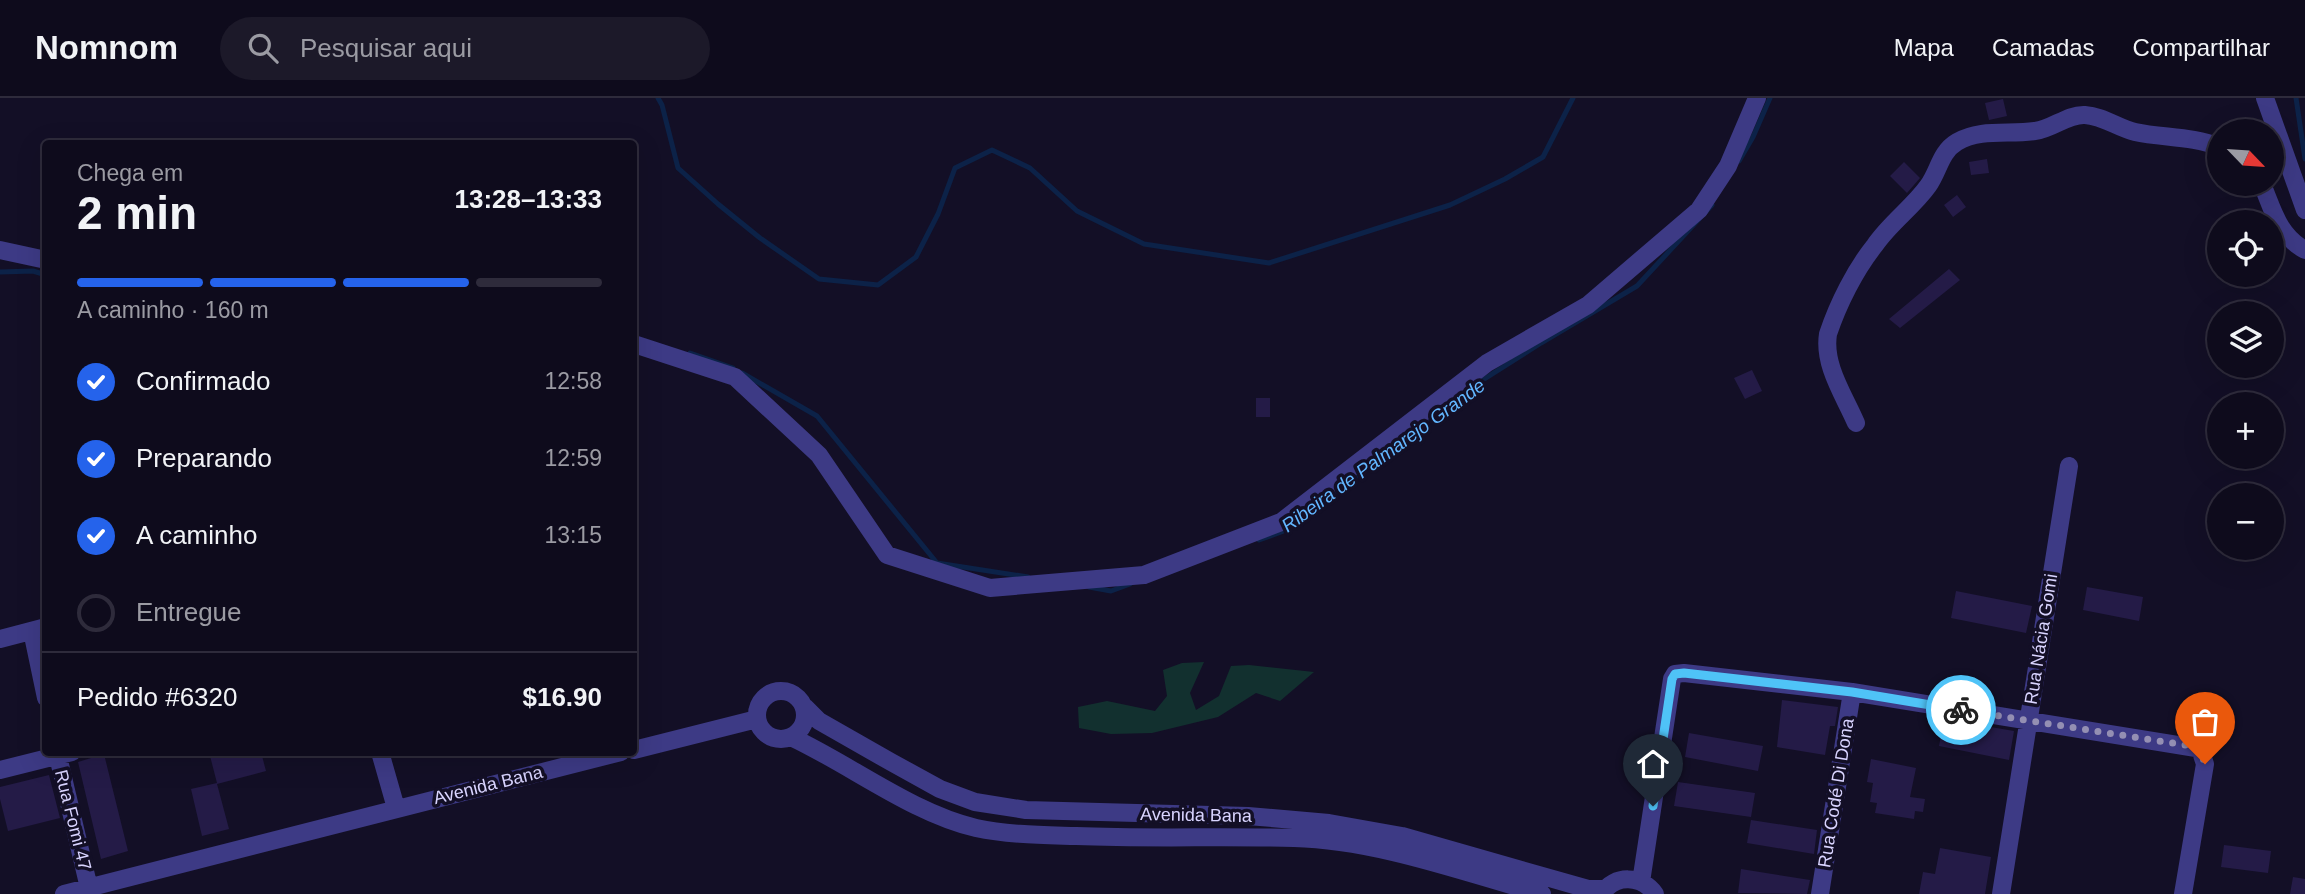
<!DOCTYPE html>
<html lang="pt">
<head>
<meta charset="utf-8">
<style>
	:root { --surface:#0e0b1c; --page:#1c1929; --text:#f1f3f6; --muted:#9b9ba3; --line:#2e2b3b; --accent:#2563eb }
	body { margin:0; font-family:Helvetica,sans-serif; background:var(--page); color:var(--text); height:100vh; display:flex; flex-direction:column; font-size:26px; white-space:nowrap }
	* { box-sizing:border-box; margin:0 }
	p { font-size:23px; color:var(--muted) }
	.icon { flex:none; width:38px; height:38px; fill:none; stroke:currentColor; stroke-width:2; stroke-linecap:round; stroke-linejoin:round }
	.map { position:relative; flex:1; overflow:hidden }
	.details { position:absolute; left:42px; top:42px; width:595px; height:616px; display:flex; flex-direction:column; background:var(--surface); border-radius:7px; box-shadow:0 7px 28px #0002,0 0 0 2px var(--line) }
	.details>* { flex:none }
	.needle { width:46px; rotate:115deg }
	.fabs { position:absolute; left:2207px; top:21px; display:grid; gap:14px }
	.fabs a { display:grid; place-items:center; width:77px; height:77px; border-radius:50%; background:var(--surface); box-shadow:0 7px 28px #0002,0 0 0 2px var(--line); font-size:35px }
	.pin { position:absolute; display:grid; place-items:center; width:60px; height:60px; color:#fff; margin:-72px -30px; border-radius:50% 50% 50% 0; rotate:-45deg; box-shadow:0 0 7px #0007 }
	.pin .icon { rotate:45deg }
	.courier { position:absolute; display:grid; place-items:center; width:70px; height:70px; margin:-35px; border:5px solid #4fc3f7; border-radius:50%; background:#fff; color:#222; box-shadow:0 2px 9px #0007 }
	.headline em { font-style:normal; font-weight:800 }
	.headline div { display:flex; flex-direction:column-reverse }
	.headline { display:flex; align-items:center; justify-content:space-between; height:119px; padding:0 35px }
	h1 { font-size:46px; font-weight:800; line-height:52px }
	.bar { display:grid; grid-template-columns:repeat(4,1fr); gap:10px 7px; align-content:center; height:84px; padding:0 35px }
	.bar i { height:9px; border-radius:5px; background:var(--line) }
	.bar .current { background:var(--accent) }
	.bar p { grid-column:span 4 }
	.line { display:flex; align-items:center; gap:18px; padding:0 35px; border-top:2px solid var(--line) }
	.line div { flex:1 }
	ol { padding:0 35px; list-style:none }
	li { display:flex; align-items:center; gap:21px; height:77px }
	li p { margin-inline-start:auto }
	li .icon { padding:7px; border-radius:50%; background:var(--accent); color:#fff; stroke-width:4 }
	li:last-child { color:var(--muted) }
	li i { width:38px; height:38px; border:4px solid var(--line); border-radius:50% }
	header { display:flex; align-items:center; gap:42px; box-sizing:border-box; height:98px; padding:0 35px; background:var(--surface); border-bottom:2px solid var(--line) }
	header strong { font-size:33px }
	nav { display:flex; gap:38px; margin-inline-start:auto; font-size:24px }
	.search { width:490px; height:63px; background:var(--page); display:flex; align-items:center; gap:18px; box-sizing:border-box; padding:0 24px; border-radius:38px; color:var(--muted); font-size:26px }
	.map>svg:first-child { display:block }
	.green { fill:#12302f }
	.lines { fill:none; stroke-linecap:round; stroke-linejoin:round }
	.stream { stroke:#0c2248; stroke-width:5 }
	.building { fill:#241b47 }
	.minor { stroke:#3d3a85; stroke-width:18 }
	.done { stroke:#948fb3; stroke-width:7; stroke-dasharray:0 12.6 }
	.route { stroke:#4fc3f7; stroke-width:9 }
	.labels { text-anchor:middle; stroke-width:7; stroke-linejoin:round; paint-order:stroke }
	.street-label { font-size:18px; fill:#d9d4ff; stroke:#130f26 }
	.water-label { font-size:19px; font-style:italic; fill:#62b6ff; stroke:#130f26 }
</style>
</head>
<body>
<header>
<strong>Nomnom</strong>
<div class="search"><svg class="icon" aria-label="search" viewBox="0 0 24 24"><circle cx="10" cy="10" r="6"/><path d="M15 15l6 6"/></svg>Pesquisar aqui</div>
<nav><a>Mapa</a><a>Camadas</a><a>Compartilhar</a></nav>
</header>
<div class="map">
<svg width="2305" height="796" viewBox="0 0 2305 796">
	<rect width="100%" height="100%" fill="#130f26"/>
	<!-- green -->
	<path class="green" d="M 1204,564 L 1190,595 L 1196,612 L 1219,598 L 1231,568 L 1249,567 L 1314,574 L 1280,603 L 1256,595 L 1218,619 L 1152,635 L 1111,636 L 1079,630 L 1078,609 L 1107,603 L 1155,613 L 1167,598 L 1163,572 L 1182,565 Z"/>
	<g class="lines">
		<!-- stream -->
		<path class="stream" d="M 658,0 L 662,7 L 678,70 L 718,106 L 760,140 L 819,181 L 878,187 L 916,159 L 938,116 L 955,70 L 992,52 L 1030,70 L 1077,113 L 1144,146 L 1269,165 L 1450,107 L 1505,81 L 1543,59 L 1573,0
			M 2296,0 L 2305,61
			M 1739,63 L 1753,39 L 1770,0
			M 0,174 L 33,173 L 46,177
			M 690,255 L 733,270
			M 742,275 L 817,318 L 937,465 L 1028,479
			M 1456,299 L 1541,245 L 1637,188 L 1712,107
			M 1259,442 L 1289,431 L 1432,318
			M 1089,489 L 1111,493 L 1130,486"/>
	</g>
	<!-- building -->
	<path class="building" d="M 2003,1 L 2007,18 L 1989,22 L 1985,5 Z
		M 1987,61 L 1989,75 L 1971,77 L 1969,64 Z
		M 1904,64 L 1920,80 L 1907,95 L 1890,78 Z
		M 1957,97 L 1966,109 L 1953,119 L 1944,107 Z
		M 1949,171 L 1960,182 L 1900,230 L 1889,221 Z
		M 1752,272 L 1762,293 L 1745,301 L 1734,280 Z
		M 1256,300 L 1270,300 L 1270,319 L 1256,319 Z
		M 2087,489 L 2143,499 L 2139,523 L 2083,512 Z
		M 1956,493 L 2032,508 L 2026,535 L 1951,520 Z
		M 1782,602 L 1838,609 L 1835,628 L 1830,628 L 1825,657 L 1777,649 Z
		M 1944,621 L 2014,633 L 2009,662 L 1939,648 Z
		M 1689,635 L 1763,648 L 1758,673 L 1685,659 Z
		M 209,654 L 261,654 L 266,673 L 217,686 L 229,731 L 202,738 L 191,691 L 217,685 Z
		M 104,656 L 128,753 L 101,761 L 78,664 Z
		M 1871,661 L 1916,670 L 1910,699 L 1925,701 L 1923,714 L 1915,713 L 1914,721 L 1875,715 L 1877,705 L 1870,704 L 1873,685 L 1867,684 Z
		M 49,677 L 60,720 L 8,733 L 0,701 L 0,689 Z
		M 1678,684 L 1755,695 L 1751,719 L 1674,708 Z
		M 1751,722 L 1817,732 L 1814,756 L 1747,745 Z
		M 2224,747 L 2271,753 L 2268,775 L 2221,769 Z
		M 1940,750 L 1991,759 L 1985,796 L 1919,796 L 1923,774 L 1935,776 Z
		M 1741,771 L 1810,782 L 1807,796 L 1738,795 Z
		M 2293,779 L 2305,781 L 2305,796 L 2290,796 Z"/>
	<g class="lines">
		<!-- minor -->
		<path class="minor" d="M 2265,0 L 2305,112
			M 2262,86 C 2273,112 2278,137 2305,152
			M 0,152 L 46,162
			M 634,246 L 735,279 L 819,357 L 887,457 L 990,490 L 1144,477 L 1281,424 L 1487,265 L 1588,207 L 1699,112 L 1728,68 L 1757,0
			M 1856,325 C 1844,297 1823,267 1828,236 C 1838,206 1855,172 1875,147 C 1890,125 1913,109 1928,88 C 1939,73 1940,54 1957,44 C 1981,30 2009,37 2035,33 C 2053,31 2067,16 2085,17 C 2103,18 2118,30 2135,34 C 2163,40 2193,38 2219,49
			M 32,533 L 46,600
			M 0,541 L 46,529
			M757 617a24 24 0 1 1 48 0a24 24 0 1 1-48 0Z
			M 805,609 L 819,623 L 891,664 L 940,691 L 975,704 L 1026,712 L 1248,718 L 1329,725 L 1402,738 L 1588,791 L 1605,791
			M 791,639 C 851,667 912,715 976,730 C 1009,737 1043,737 1076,738 C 1149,741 1221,738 1294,740 C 1376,742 1463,774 1542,796
			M 634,652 L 757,621
			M 57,654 L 89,790
			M 380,654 L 396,710
			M 0,672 L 72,654
			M 1641,784 L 1672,581 L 1675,576 L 1684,575 L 1852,594 L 2196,650 L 2201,654 L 2205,666 L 2183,796
			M 64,796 L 621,654
			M 1602,796 C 1614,776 1642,777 1655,796
			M 1820,796 L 1852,594
			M 2001,796 L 2069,368"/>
	</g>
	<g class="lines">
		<!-- done -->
		<path class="done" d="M 1961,612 L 2191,648 L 2201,654 L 2205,666"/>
		<!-- route -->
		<path class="route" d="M 1653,708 L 1672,581 L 1675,576 L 1684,575 L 1852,594 L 1961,612"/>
	</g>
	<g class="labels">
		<!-- street labels -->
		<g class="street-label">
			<text transform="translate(2041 541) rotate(-81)" y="6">Rua Nácia Gomi</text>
			<text transform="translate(488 687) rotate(-14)" y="6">Avenida Bana</text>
			<text transform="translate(1836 695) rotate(-81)" y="6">Rua Codé Di Dona</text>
			<text transform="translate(1196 717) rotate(1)" y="6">Avenida Bana</text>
			<text transform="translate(73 722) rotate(76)" y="6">Rua Fomi 47</text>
		</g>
		<!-- water labels -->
		<g class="water-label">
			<text transform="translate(1383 357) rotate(-36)" y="7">Ribeira de Palmarejo Grande</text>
		</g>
	</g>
</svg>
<div class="fabs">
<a><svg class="needle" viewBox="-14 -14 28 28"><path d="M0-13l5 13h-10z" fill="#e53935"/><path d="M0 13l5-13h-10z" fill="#9b9ba3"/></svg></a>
<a><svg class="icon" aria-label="locate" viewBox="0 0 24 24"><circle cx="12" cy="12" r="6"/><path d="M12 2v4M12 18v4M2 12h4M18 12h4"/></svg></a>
<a><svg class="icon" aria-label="layers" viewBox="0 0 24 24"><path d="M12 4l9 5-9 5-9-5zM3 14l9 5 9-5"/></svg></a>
<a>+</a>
<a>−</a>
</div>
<div class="pin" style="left:2205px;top:666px;background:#ea580c"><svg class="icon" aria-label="bag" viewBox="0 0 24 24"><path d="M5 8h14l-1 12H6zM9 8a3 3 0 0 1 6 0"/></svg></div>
<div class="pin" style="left:1653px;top:708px;background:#1f2937"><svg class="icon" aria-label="home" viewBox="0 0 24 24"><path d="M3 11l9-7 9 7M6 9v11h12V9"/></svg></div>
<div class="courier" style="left:1961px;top:612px"><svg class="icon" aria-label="bike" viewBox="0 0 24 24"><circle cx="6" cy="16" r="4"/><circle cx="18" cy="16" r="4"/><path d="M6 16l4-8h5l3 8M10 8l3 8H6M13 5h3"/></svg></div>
<section class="details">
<div class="headline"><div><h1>2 min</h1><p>Chega em</p></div><em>13:28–13:33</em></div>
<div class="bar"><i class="current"></i><i class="current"></i><i class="current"></i><i></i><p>A caminho · 160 m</p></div>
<ol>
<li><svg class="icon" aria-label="check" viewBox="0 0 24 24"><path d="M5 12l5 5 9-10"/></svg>Confirmado<p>12:58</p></li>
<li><svg class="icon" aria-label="check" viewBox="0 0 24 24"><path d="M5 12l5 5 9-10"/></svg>Preparando<p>12:59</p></li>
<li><svg class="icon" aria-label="check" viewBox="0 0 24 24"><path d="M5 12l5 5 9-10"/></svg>A caminho<p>13:15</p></li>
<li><i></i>Entregue</li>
</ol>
<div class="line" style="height:91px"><div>Pedido #6320</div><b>$16.90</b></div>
</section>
</div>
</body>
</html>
